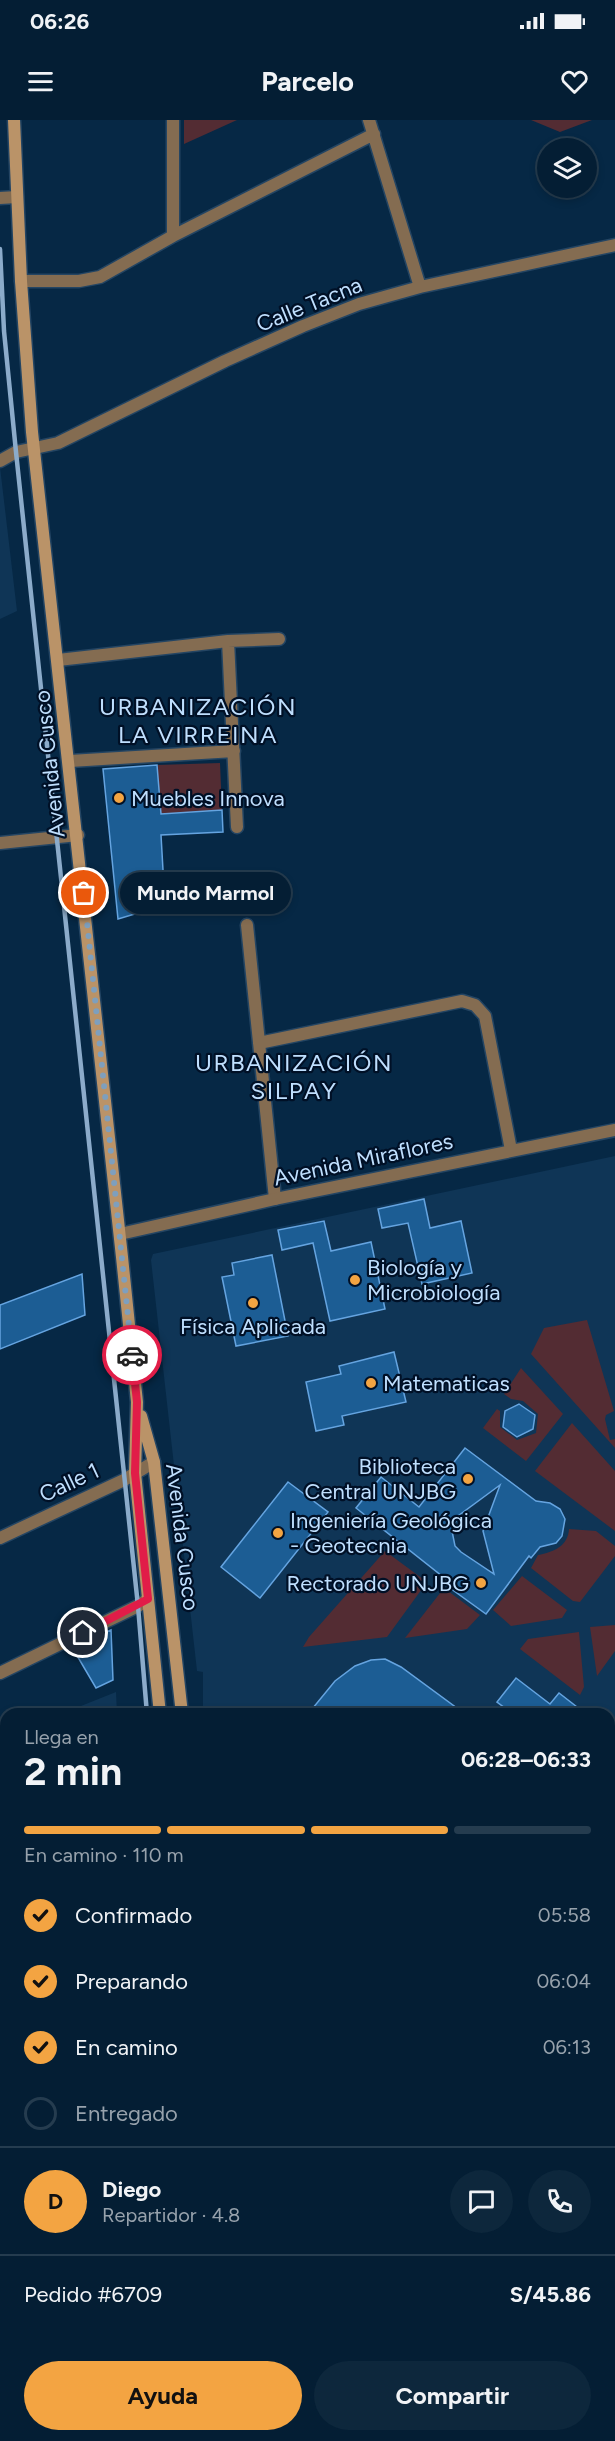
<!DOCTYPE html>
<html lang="es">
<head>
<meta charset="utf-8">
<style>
	:root { --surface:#041e34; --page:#0d273c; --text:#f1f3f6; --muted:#97a2ac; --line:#253c4f; --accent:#f3a442 }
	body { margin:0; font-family:Figtree,sans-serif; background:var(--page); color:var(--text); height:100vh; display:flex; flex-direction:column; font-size:22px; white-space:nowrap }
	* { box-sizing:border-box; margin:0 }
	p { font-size:20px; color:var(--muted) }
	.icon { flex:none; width:33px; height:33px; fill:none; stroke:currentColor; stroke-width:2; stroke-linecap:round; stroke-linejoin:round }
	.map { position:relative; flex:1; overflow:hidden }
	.drawer { position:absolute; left:0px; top:1588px; width:615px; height:734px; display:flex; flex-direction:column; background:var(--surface); border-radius:18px 18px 0 0; box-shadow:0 3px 9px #0003,0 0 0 2px var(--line) }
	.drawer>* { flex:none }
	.buttons { position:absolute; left:537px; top:18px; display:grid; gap:12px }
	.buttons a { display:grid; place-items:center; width:60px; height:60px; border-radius:50%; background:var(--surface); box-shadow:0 3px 9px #0003,0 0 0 2px var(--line); font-size:30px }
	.pin { position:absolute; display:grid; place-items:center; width:51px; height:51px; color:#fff; margin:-26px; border:3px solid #fff; border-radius:50%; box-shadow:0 2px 6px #0007 }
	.courier { position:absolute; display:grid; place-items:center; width:60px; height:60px; margin:-30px; border:4px solid #e11d48; border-radius:50%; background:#fff; color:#222; box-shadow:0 2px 8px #0007 }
	.bubble { position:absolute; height:42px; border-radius:21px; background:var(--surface); box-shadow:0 3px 9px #0003,0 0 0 2px var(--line); font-size:20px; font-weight:700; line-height:42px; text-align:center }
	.head em { font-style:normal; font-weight:700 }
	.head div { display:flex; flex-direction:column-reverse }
	.head { display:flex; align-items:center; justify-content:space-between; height:102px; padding:0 24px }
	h1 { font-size:39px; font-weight:700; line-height:45px }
	.bar { display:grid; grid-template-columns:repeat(4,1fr); gap:9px 6px; align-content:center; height:72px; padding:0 24px }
	.bar i { height:8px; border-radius:4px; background:var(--line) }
	.bar .current { background:var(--accent) }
	.bar p { grid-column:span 4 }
	.line { display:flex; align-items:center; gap:15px; padding:0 24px; border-top:2px solid var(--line) }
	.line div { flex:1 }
	.round { display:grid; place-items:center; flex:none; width:63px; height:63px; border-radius:32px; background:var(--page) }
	ol { padding:0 24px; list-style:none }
	li { display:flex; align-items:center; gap:18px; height:66px }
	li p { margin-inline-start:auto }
	li .icon { padding:6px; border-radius:50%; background:var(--accent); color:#111; stroke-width:4 }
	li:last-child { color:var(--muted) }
	li i { width:33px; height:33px; border:3px solid var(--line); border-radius:50% }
	.primary-button { display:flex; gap:12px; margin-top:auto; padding:12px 24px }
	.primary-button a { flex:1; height:69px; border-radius:36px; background:var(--accent); color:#111; font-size:24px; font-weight:700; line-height:69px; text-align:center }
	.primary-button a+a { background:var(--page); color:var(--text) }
	.status { display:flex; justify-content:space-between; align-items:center; height:42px; padding:0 30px; background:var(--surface); direction:ltr }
	.status svg { height:16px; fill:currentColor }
	header { display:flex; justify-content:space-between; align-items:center; height:78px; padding:0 24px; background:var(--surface); font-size:27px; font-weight:700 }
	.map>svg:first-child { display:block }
	.built { fill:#0f3556 }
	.green { fill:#532c33 }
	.building { fill:#1c5d94; stroke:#65a4e0; stroke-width:1.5; fill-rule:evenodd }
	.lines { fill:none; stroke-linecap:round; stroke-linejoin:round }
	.minor-casing { stroke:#244563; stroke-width:15 }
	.tertiary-casing { stroke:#244563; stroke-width:15 }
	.secondary-casing { stroke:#244563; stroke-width:15 }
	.primary-casing { stroke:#244563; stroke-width:18 }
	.trunk-casing { stroke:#244563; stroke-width:20 }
	.minor { stroke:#846c51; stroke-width:12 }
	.tertiary { stroke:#846c51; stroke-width:12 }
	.secondary { stroke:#ba9368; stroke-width:12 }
	.primary { stroke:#e3b078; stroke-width:15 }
	.trunk { stroke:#ecc191; stroke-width:16 }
	.rail { stroke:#8babca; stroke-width:4.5 }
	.done { stroke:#7e9fbd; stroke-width:6; stroke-dasharray:0 10.8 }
	.route { stroke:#e11d48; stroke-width:8 }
	.poi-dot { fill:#f3a442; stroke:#001026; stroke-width:2 }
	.labels { text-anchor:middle; stroke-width:4.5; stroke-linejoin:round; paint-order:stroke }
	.street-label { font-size:22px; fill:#bfdffe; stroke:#001026 }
	.poi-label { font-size:22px; fill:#bfdffe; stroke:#001026; text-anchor:start }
	.neighbourhood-label { font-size:24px; letter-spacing:1.5px; fill:#bfdffe; stroke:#001026 }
</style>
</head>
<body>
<div class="status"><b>06:26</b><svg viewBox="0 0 49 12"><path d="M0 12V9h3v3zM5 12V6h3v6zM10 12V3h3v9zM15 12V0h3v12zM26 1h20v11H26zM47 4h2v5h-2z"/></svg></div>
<header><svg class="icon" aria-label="menu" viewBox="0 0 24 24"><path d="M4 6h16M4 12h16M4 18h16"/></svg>Parcelo<svg class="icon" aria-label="heart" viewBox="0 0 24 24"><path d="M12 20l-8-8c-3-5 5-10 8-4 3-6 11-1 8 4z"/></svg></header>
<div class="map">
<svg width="615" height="2321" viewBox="0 0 615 2321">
	<rect width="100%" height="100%" fill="#062845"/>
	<!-- built -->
	<path class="built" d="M 0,347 L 17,491 L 0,499 Z
		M 615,1036 L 615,2011 L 609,2014 L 609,1594 L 210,1594 L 203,1591 L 203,1552 L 197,1551 L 151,1140 L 153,1134 Z
		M 116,1572 L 117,1594 L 61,1594 Z
		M 6,1618 L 6,2095 L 0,2098 L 0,1620 Z"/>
	<!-- green -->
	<path class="green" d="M 184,0 L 237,0 L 184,24 Z
		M 531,0 L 592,0 L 560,12 Z
		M 220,643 L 222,690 L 161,694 L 157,645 Z
		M 587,1200 L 614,1291 L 606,1295 L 605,1299 L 610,1320 L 615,1319 L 615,1328 L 531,1234 L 544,1208 Z
		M 521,1248 L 563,1294 L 526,1341 L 483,1308 L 497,1289 L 500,1291 L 500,1307 L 517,1320 L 536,1313 L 538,1294 L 523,1281 L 511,1279 L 504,1274 Z
		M 572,1303 L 615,1351 L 615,1411 L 535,1351 Z
		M 569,1409 L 596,1411 L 615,1426 L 615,1436 L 580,1482 L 573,1481 L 531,1448 L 538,1435 C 554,1432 568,1426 569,1409 Z
		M 385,1431 L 427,1462 L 387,1517 L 303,1527 L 309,1517 Z
		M 522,1456 L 567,1490 L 562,1498 L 511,1506 L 493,1490 Z
		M 444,1468 L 480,1495 L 467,1509 L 405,1518 Z
		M 615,1505 L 615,1531 L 597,1556 L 590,1507 Z
		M 579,1512 L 584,1567 L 580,1575 L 520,1529 L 528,1519 Z
		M 6,1648 L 6,1719 L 0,1712 L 0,1651 Z
		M 33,2316 L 224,2316 L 219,2321 L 38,2321 Z"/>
	<!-- building -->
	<path class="building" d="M 157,645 L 161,694 L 222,690 L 223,712 L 161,715 L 165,785 L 118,799 L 103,649 Z
		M 424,1079 L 430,1108 L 461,1101 L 472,1153 L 422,1164 L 408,1103 L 382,1108 L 378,1089 Z
		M 324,1101 L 331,1131 L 371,1122 L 385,1189 L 330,1201 L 313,1123 L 282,1130 L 278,1110 Z
		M 272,1135 L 288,1216 L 236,1226 L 222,1157 L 234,1155 L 232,1143 Z
		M 82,1154 L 85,1195 L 0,1229 L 0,1185 Z
		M 394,1232 L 406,1282 L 342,1296 L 344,1305 L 316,1311 L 306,1262 L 341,1254 L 339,1246 Z
		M 519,1284 L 535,1295 L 533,1309 L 517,1317 L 503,1307 L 505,1291 Z
		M 465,1328 L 536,1381 L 550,1383 L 560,1389 L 565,1399 L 562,1416 L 556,1423 L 540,1427 L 531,1438 L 529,1436 L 486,1494 L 450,1468 L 452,1464 L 356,1388 L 381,1357 L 419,1387 ZM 500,1365 L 483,1411 L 494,1454 L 461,1432 L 455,1426 L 452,1411 L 458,1396 Z
		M 288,1362 L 328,1392 L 260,1478 L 221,1447 Z
		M 111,1510 L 113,1560 L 96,1568 L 72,1527 Z
		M 385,1539 L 401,1547 L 465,1594 L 308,1594 L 335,1561 L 355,1546 L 371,1540 Z
		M 516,1558 L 550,1584 L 559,1573 L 586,1594 L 513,1594 L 497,1582 Z"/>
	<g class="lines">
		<defs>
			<path id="minor" d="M 369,0 L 420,167
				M 0,78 L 17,77
				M 173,116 L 173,0
				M 21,161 L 79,161 L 100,157 L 173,116 L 374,14
				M 0,341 L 16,332 L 58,323 L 225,241 L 303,206 L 359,184 L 420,167 L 615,125
				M 228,521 L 237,707
				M 58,540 L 228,521 L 279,519
				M 70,641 L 234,631
				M 0,723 L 78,715
				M 247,805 L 275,1079
				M 259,923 L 462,881 L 475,885 L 485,896 L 511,1030
				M 0,1418 L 124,1360 L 154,1342
				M 0,1553 L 138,1486 L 148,1479
				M 609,2243 L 615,2241
				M 609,2261 L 615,2261
				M 472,2316 L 472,2321"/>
			<path id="tertiary" d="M 120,1114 L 275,1079 L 615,1010"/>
			<path id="secondary" d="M 14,0 L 21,161 L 32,312 L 122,1137 L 137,1282 L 135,1353 L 160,1594
				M 141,1296 L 154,1342 L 182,1594
				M 254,2316 L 254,2321"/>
			<path id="primary" d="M 0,2317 L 9,2321"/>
			<path id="trunk" d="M 609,2040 L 615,2037
				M 609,2078 L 615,2075
				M 0,2129 L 6,2128
				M 0,2173 L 6,2161
				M 0,2187 L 6,2189
				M 0,2294 L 6,2305
				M 14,2316 L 17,2321
				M 241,2321 L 244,2316"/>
		</defs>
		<!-- minor casing -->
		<use href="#minor" class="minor-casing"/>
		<!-- tertiary casing -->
		<use href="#tertiary" class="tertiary-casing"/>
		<!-- secondary casing -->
		<use href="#secondary" class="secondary-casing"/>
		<!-- primary casing -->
		<use href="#primary" class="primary-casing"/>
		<!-- trunk casing -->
		<use href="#trunk" class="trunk-casing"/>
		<!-- minor -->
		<use href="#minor" class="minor"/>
		<!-- tertiary -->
		<use href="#tertiary" class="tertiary"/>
		<!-- secondary -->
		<use href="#secondary" class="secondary"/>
		<!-- primary -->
		<use href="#primary" class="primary"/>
		<!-- trunk -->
		<use href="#trunk" class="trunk"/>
		<!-- rail -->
		<path class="rail" d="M 0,129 L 4,211 L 16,332 L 138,1486 L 147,1594
			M 108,2321 L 109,2316"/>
	</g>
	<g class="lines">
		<!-- done -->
		<path class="done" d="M 84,773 L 132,1235"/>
		<!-- route -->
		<path class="route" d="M 83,1513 L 148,1479 L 135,1353 L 137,1282 L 132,1235"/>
	</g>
	<!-- markers -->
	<g class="poi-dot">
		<circle cx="119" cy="678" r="6"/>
		<circle cx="355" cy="1160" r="6"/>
		<circle cx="253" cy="1183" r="6"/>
		<circle cx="371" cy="1263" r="6"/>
		<circle cx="468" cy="1359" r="6"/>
		<circle cx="278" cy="1413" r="6"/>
		<circle cx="481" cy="1463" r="6"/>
	</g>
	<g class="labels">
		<!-- street labels -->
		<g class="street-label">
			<text transform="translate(309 184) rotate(-22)" y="8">Calle Tacna</text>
			<text transform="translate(49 644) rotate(-96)" y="8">Avenida Cusco</text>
			<text transform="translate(363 1039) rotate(-12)" y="8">Avenida Miraflores</text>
			<text transform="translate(69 1362) rotate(-25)" y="8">Calle 1</text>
			<text transform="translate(183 1417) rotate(83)" y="8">Avenida Cusco</text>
		</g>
		<!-- poi labels -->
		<g class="poi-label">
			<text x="131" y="686">Muebles Innova</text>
			<text x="367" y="1155">Biología y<tspan x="367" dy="25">Microbiología</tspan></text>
			<text x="253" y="1214" text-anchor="middle">Física Aplicada</text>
			<text x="383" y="1271">Matematicas</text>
			<text x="456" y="1354" text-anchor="end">Biblioteca<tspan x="456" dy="25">Central UNJBG</tspan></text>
			<text x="290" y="1408">Ingeniería Geológica<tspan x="290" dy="25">- Geotecnia</tspan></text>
			<text x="469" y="1471" text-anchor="end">Rectorado UNJBG</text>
		</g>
		<!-- neighbourhood labels -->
		<g class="neighbourhood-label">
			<text x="198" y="595">URBANIZACIÓN<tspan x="198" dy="28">LA VIRREINA</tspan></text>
			<text x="294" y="951">URBANIZACIÓN<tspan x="294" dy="28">SILPAY</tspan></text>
		</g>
	</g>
</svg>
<div class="buttons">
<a><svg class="icon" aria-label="layers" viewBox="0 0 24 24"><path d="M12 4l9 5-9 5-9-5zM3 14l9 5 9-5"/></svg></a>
</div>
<div class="pin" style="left:84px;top:773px;background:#ea580c"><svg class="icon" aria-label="bag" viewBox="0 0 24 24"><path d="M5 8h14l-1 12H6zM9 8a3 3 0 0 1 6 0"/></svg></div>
<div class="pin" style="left:83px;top:1513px;background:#1f2937"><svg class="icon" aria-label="home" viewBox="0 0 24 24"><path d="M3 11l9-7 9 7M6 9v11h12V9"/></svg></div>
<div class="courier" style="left:132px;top:1235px"><svg class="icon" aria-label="car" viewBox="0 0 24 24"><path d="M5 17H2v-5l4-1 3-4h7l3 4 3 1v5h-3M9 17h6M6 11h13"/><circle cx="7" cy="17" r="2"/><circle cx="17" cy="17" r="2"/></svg></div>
<div class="bubble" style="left:120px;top:752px;width:171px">Mundo Marmol</div>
<section class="drawer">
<div class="head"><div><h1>2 min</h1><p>Llega en</p></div><em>06:28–06:33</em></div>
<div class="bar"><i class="current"></i><i class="current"></i><i class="current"></i><i></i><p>En camino · 110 m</p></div>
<ol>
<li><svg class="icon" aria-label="check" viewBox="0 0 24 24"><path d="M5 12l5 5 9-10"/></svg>Confirmado<p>05:58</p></li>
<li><svg class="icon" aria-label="check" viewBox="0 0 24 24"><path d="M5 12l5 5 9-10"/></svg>Preparando<p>06:04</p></li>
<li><svg class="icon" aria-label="check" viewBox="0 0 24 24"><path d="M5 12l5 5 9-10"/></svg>En camino<p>06:13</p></li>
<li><i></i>Entregado</li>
</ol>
<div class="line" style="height:108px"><b class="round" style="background:var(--accent);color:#111">D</b><div><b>Diego</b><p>Repartidor · 4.8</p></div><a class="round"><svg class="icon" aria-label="chat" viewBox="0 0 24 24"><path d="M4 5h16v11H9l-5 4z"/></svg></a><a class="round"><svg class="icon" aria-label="phone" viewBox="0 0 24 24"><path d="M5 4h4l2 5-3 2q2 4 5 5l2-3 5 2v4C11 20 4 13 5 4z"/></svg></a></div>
<div class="line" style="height:78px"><div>Pedido #6709</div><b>S/45.86</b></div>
<div class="primary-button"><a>Ayuda</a><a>Compartir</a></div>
</section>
</div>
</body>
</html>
